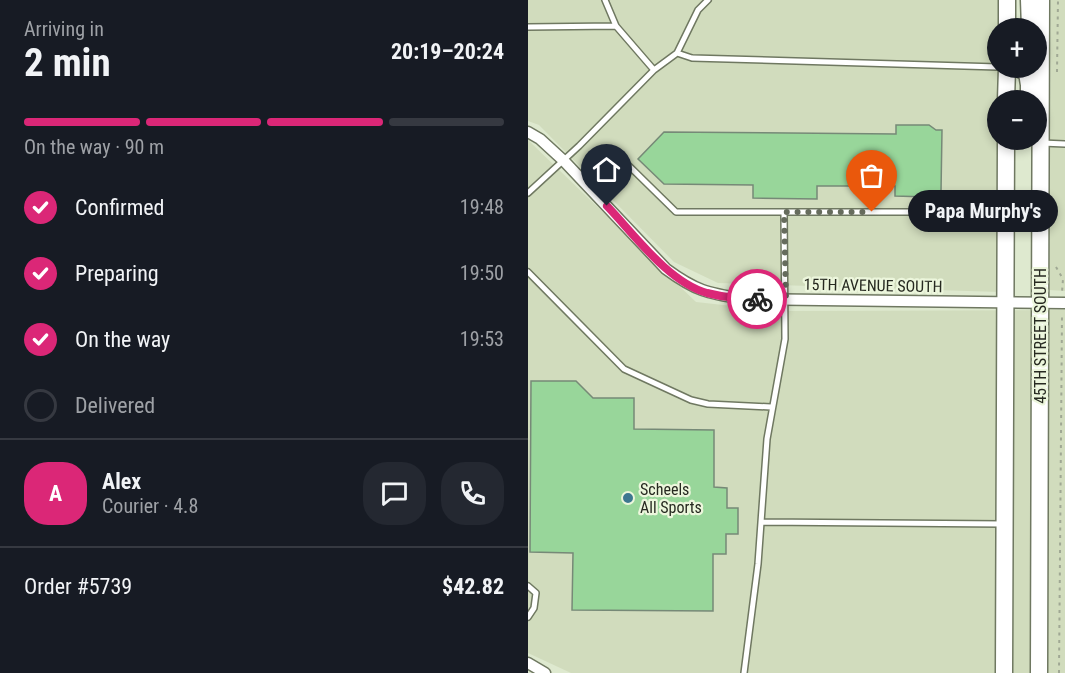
<!DOCTYPE html>
<html lang="en">
<head>
<meta charset="utf-8">
<style>
	:root { --surface:#171b24; --page:#242831; --text:#f1f3f6; --muted:#9ea1a6; --line:#363941; --accent:#db2777 }
	body { margin:0; font-family:"Roboto Condensed",sans-serif; background:var(--page); color:var(--text); height:100vh; display:flex; flex-direction:column; font-size:22px; white-space:nowrap }
	* { box-sizing:border-box; margin:0 }
	p { font-size:20px; color:var(--muted) }
	.icon { flex:none; width:33px; height:33px; fill:none; stroke:currentColor; stroke-width:2; stroke-linecap:round; stroke-linejoin:round }
	.map { position:relative; flex:1; overflow:hidden }
	.drawer { display:flex; flex-direction:column; background:var(--surface); width:528px }
	.drawer>* { flex:none }
	.controls { position:absolute; left:459px; top:18px; display:grid; gap:12px }
	.controls a { display:grid; place-items:center; width:60px; height:60px; border-radius:50%; background:var(--surface); box-shadow:0 3px 9px #0003; font-size:30px }
	.pin { position:absolute; display:grid; place-items:center; width:51px; height:51px; color:#fff; margin:-62px -26px; border-radius:50% 50% 50% 0; rotate:-45deg; box-shadow:0 0 6px #0007 }
	.pin .icon { rotate:45deg }
	.courier { position:absolute; display:grid; place-items:center; width:60px; height:60px; margin:-30px; border:4px solid #db2777; border-radius:50%; background:#fff; color:#222; box-shadow:0 2px 8px #0007 }
	.bubble { position:absolute; height:42px; border-radius:21px; background:var(--surface); box-shadow:0 3px 9px #0003; font-size:20px; font-weight:700; line-height:42px; text-align:center }
	.head em { font-style:normal; font-weight:700 }
	.head div { display:flex; flex-direction:column-reverse }
	.head { display:flex; align-items:center; justify-content:space-between; height:102px; padding:0 24px }
	h1 { font-size:39px; font-weight:700; line-height:45px }
	.bar { display:grid; grid-template-columns:repeat(4,1fr); gap:9px 6px; align-content:center; height:72px; padding:0 24px }
	.bar i { height:8px; border-radius:4px; background:var(--line) }
	.bar .on { background:var(--accent) }
	.bar p { grid-column:span 4 }
	.line { display:flex; align-items:center; gap:15px; padding:0 24px; border-top:2px solid var(--line) }
	.line div { flex:1 }
	.round { display:grid; place-items:center; flex:none; width:63px; height:63px; border-radius:24px; background:var(--page) }
	ol { padding:0 24px; list-style:none }
	li { display:flex; align-items:center; gap:18px; height:66px }
	li p { margin-inline-start:auto }
	li .icon { padding:6px; border-radius:50%; background:var(--accent); color:#fff; stroke-width:4 }
	li:last-child { color:var(--muted) }
	li i { width:33px; height:33px; border:3px solid var(--line); border-radius:50% }
	main { display:flex; flex:1; min-height:0 }
	.map>svg:first-child { display:block }
	.built { fill:#d1dcbd }
	.building { fill:#98d69a; stroke:#768977; stroke-width:1.5 }
	.lines { fill:none; stroke-linecap:round; stroke-linejoin:round }
	.lane-casing { stroke:#6f7861; stroke-width:8 }
	.street-casing { stroke:#6f7861; stroke-width:13 }
	.primary-casing { stroke:#6f7861; stroke-width:19 }
	.path { stroke:#a0a894; stroke-width:2; stroke-dasharray:3 4.5; stroke-linecap:butt }
	.lane { stroke:#fff; stroke-width:5 }
	.street { stroke:#fff; stroke-width:10 }
	.primary { stroke:#fff; stroke-width:16 }
	.done { stroke:#666c5d; stroke-width:6; stroke-dasharray:0 10.8 }
	.route { stroke:#db2777; stroke-width:8 }
	.poi-dot { fill:#3d7790; stroke:#ecf6dc; stroke-width:2 }
	.labels { text-anchor:middle; stroke-width:4.5; stroke-linejoin:round; paint-order:stroke }
	.street-label { font-size:16px; fill:#262920; stroke:#ecf6dc }
	.poi-label { font-size:16px; fill:#262920; stroke:#ecf6dc; text-anchor:start }
</style>
</head>
<body>
<main>
<section class="drawer">
<div class="head"><div><h1>2 min</h1><p>Arriving in</p></div><em>20:19–20:24</em></div>
<div class="bar"><i class="on"></i><i class="on"></i><i class="on"></i><i></i><p>On the way · 90 m</p></div>
<ol>
<li><svg class="icon" aria-label="check" viewBox="0 0 24 24"><path d="M5 12l5 5 9-10"/></svg>Confirmed<p>19:48</p></li>
<li><svg class="icon" aria-label="check" viewBox="0 0 24 24"><path d="M5 12l5 5 9-10"/></svg>Preparing<p>19:50</p></li>
<li><svg class="icon" aria-label="check" viewBox="0 0 24 24"><path d="M5 12l5 5 9-10"/></svg>On the way<p>19:53</p></li>
<li><i></i>Delivered</li>
</ol>
<div class="line" style="height:108px"><b class="round" style="background:var(--accent);color:#fff">A</b><div><b>Alex</b><p>Courier · 4.8</p></div><a class="round"><svg class="icon" aria-label="chat" viewBox="0 0 24 24"><path d="M4 5h16v11H9l-5 4z"/></svg></a><a class="round"><svg class="icon" aria-label="phone" viewBox="0 0 24 24"><path d="M5 4h4l2 5-3 2q2 4 5 5l2-3 5 2v4C11 20 4 13 5 4z"/></svg></a></div>
<div class="line" style="height:78px"><div>Order #5739</div><b>$42.82</b></div>
</section>
<div class="map">
<svg width="537" height="673" viewBox="0 0 537 673">
	<rect width="100%" height="100%" fill="#dee9cf"/>
	<!-- built -->
	<path class="built" d="M 0,0 L 471,0 L 470,140 L 471,140 L 472,292 L 190,283 L 146,262 L 11,125 L 0,121 Z
		M 523,0 L 537,0 L 537,291 L 521,290 Z
		M 0,140 L 168,302 L 249,311 L 537,310 L 537,673 L 43,673 L 0,653 Z"/>
	<!-- building -->
	<path class="building" d="M 368,125 L 401,125 L 408,130 L 414,130 L 413,192 L 407,192 L 400,197 L 367,196 L 367,186 L 289,186 L 289,199 L 225,198 L 225,185 L 136,184 L 110,159 L 136,132 L 368,134 Z
		M 3,381 L 48,381 L 65,398 L 106,398 L 106,429 L 186,430 L 186,487 L 199,488 L 199,508 L 210,508 L 210,534 L 198,534 L 198,554 L 185,554 L 185,611 L 44,610 L 45,553 L 2,552 Z"/>
	<g class="lines">
		<defs>
			<path id="lane" d="M 0,27 L 88,26
				M 149,53 L 170,10 L 180,0
				M 126,70 L 149,53 L 164,58 L 470,67
				M 514,143 L 537,144
				M 64,190 L 95,160 L 148,212 L 432,212
				M 0,193 L 51,146 L 126,70 L 88,26 L 77,0
				M 0,272 L 96,369 L 163,400 L 180,404 L 243,407
				M 234,522 L 475,524
				M 0,586 L 8,593 L 6,608 L 0,617
				M 216,673 L 230,564 L 239,439 L 257,339 L 256,212"/>
			<path id="street" d="M 0,132 L 12,139 L 36,161 L 138,269 C 168,291 179,293 215,299 L 537,303
				M 0,663 L 17,673"/>
			<path id="primary" d="M 501,0 L 502,28
				M 479,28 L 479,0
				M 490,68 L 499,73 L 501,85 L 501,100
				M 478,100 L 479,68
				M 476,673 L 478,140
				M 511,673 L 513,0"/>
		</defs>
		<!-- lane casing -->
		<use href="#lane" class="lane-casing"/>
		<!-- street casing -->
		<use href="#street" class="street-casing"/>
		<!-- primary casing -->
		<use href="#primary" class="primary-casing"/>
		<!-- path -->
		<path class="path" d="M 529,72 L 530,0
			M 528,267 L 535,279 L 534,292
			M 531,673 L 534,316"/>
		<!-- lane -->
		<use href="#lane" class="lane"/>
		<!-- street -->
		<use href="#street" class="street"/>
		<!-- primary -->
		<use href="#primary" class="primary"/>
	</g>
	<g class="lines">
		<!-- done -->
		<path class="done" d="M 229,299 L 258,299 L 256,212 L 344,212"/>
		<!-- route -->
		<path class="route" d="M 79,206 C 106,234 140,282 179,293 C 195,297 213,299 229,299"/>
	</g>
	<!-- markers -->
	<circle class="poi-dot" cx="100" cy="498" r="6"/>
	<g class="labels">
		<!-- street labels -->
		<g class="street-label">
			<text transform="translate(345 285) rotate(1)" y="6">15TH AVENUE SOUTH</text>
			<text transform="translate(512 336) rotate(-90)" y="6">45TH STREET SOUTH</text>
		</g>
		<!-- poi labels -->
		<g class="poi-label">
			<text x="112" y="495">Scheels<tspan x="112" dy="18">All Sports</tspan></text>
		</g>
	</g>
</svg>
<div class="controls">
<a>+</a>
<a>−</a>
</div>
<div class="pin" style="left:344px;top:212px;background:#ea580c"><svg class="icon" aria-label="bag" viewBox="0 0 24 24"><path d="M5 8h14l-1 12H6zM9 8a3 3 0 0 1 6 0"/></svg></div>
<div class="pin" style="left:79px;top:206px;background:#1f2937"><svg class="icon" aria-label="home" viewBox="0 0 24 24"><path d="M3 11l9-7 9 7M6 9v11h12V9"/></svg></div>
<div class="courier" style="left:229px;top:299px"><svg class="icon" aria-label="bike" viewBox="0 0 24 24"><circle cx="6" cy="16" r="4"/><circle cx="18" cy="16" r="4"/><path d="M6 16l4-8h5l3 8M10 8l3 8H6M13 5h3"/></svg></div>
<div class="bubble" style="left:380px;top:190px;width:150px">Papa Murphy's</div>
</div>
</main>
</body>
</html>
